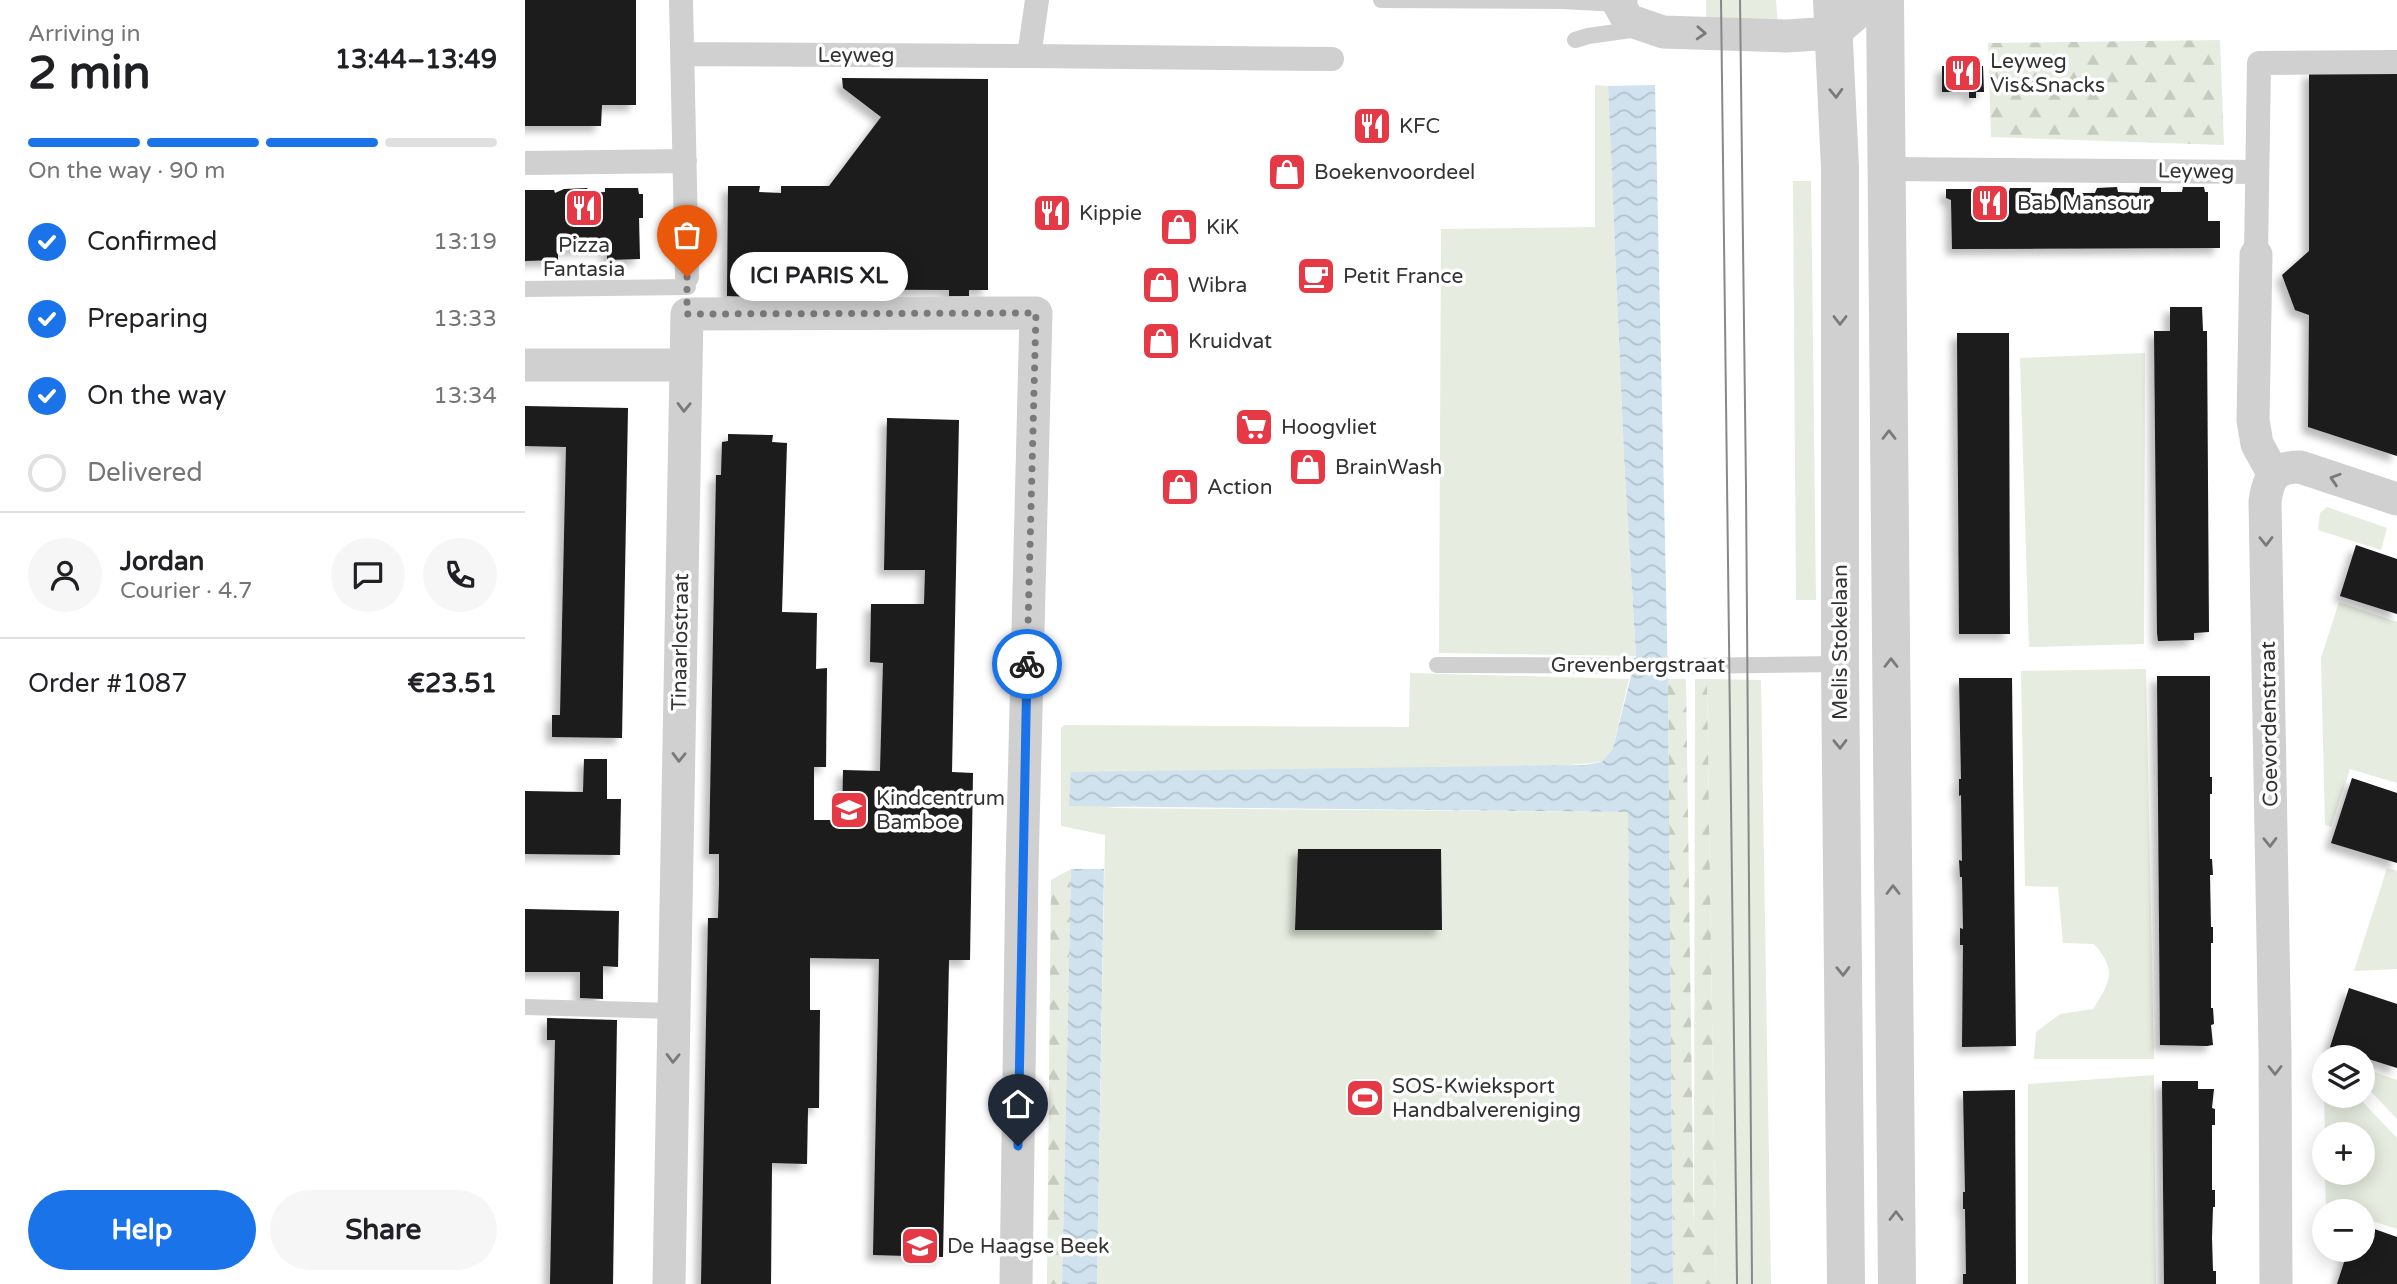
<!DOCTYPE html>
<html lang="en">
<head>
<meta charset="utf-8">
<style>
	:root { --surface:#fff; --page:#f6f6f6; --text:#202124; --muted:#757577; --line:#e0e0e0; --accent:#1a73e8 }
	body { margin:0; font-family:"Varela Round",sans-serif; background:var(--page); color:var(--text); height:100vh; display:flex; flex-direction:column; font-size:26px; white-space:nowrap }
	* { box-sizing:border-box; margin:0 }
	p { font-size:23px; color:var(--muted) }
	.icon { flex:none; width:38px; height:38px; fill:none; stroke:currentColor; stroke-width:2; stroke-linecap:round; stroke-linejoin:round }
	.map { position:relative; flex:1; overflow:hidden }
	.side { display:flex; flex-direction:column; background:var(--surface); width:525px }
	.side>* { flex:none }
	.tools { position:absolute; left:1787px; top:1045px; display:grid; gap:14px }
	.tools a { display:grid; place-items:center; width:63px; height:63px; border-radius:50%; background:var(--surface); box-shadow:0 4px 18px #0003; font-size:35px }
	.pin { position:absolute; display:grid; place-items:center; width:60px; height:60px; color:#fff; margin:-72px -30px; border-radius:50% 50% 50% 0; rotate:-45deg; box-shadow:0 0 7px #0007 }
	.pin .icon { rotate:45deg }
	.courier { position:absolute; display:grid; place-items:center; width:70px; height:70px; margin:-35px; border:5px solid #1a73e8; border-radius:50%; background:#fff; color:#222; box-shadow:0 2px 9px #0007 }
	.bubble { position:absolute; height:49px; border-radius:24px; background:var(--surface); box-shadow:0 4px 18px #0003; font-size:23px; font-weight:700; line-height:49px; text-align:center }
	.headline em { font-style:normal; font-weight:700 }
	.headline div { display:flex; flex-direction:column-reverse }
	.headline { display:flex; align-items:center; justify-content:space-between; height:119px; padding:0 28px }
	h1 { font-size:46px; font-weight:700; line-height:52px }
	.bar { display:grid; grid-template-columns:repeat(4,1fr); gap:10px 7px; align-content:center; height:84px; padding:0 28px }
	.bar i { height:9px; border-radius:5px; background:var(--line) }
	.bar .current { background:var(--accent) }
	.bar p { grid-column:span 4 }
	.line { display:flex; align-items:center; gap:18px; padding:0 28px; border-top:2px solid var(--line) }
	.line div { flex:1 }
	.round { display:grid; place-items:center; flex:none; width:74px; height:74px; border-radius:37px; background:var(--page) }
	ol { padding:0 28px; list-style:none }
	li { display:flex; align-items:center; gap:21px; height:77px }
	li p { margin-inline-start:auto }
	li .icon { padding:7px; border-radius:50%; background:var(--accent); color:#fff; stroke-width:4 }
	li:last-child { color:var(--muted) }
	li i { width:38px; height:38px; border:4px solid var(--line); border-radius:50% }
	.button { display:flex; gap:14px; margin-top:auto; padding:14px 28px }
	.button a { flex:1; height:80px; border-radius:42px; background:var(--accent); color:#fff; font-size:28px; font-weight:700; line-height:80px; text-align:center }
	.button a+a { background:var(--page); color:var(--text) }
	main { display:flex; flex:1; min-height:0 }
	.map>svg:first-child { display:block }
	.grass { fill:#e6ecdf }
	.forest { fill:url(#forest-firs) }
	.water { fill:url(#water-waves) }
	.building { fill:#1a1a1a; filter:url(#shadow) }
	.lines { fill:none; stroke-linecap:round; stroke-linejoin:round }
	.service { stroke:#d0d0d0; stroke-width:16 }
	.pedestrian { stroke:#d0d0d0; stroke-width:24 }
	.minor { stroke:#d0d0d0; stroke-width:33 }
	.tertiary { stroke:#d0d0d0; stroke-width:38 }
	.tram { stroke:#888; stroke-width:2 }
	.oneway { stroke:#7a7a7a }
	.done { stroke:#7a7a7a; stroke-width:7; stroke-dasharray:0 12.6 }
	.route { stroke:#1a73e8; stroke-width:9 }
	.labels { text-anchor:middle; stroke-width:7; stroke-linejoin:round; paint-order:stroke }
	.street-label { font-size:21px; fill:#333; stroke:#fff }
	.poi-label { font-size:21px; fill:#333; stroke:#fff; text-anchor:start }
</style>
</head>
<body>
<main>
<section class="side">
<div class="headline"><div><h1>2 min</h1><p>Arriving in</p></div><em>13:44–13:49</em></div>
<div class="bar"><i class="current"></i><i class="current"></i><i class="current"></i><i></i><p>On the way · 90 m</p></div>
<ol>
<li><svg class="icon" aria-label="check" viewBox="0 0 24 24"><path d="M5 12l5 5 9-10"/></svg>Confirmed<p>13:19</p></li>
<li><svg class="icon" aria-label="check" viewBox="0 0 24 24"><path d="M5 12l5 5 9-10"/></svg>Preparing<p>13:33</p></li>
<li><svg class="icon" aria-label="check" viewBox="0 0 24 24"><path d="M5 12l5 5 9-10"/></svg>On the way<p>13:34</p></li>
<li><i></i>Delivered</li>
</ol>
<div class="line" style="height:126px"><a class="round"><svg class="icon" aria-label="person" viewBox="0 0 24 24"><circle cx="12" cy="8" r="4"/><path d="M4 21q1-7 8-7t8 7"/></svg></a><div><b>Jordan</b><p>Courier · 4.7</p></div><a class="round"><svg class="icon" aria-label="chat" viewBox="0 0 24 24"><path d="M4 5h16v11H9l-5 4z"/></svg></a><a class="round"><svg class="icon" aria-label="phone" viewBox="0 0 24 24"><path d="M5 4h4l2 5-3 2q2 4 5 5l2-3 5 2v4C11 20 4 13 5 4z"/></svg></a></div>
<div class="line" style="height:91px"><div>Order #1087</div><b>€23.51</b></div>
<div class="button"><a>Help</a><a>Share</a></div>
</section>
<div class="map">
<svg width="1872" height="1284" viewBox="0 0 1872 1284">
	<defs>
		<pattern id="forest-firs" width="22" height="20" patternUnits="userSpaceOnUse" patternTransform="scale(1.75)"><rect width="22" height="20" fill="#e6ecdf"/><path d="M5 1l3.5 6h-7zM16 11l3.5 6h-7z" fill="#c6cbc0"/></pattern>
		<pattern id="water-waves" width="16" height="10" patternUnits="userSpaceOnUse" patternTransform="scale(1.75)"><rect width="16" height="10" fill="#cfe2ee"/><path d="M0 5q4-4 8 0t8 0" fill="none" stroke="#b2c2cd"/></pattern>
		<filter id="shadow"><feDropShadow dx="-6" dy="6" stdDeviation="3.5" flood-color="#0004"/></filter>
	</defs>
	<rect width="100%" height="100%" fill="#fff"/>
	<!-- grass -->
	<path class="grass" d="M 1181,0 L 1251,0 L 1253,24 L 1181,23 Z
		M 1070,85 L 1083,86 L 1099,458 L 1111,656 L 914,653 L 916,229 L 1070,227 Z
		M 1268,181 L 1286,181 L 1291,600 L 1271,600 Z
		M 1620,353 L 1619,644 L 1504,647 L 1495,358 Z
		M 1802,507 L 1862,528 L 1856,550 L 1793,530 L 1795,513 Z
		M 1814,602 L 1872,622 L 1872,783 L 1825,769 L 1806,827 L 1800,825 L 1796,658 Z
		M 1621,669 L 1629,1059 L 1509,1059 L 1511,1032 L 1535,1014 L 1568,1009 C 1586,981 1592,970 1569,944 L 1538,943 L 1533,887 L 1500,886 L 1496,671 Z
		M 885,673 L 1104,679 L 1088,748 L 1077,762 L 580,808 L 1103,812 L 1106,1284 L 572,1284 L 580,835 L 536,826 L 536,728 L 540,725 L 884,727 Z
		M 1182,679 L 1236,680 L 1246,1284 L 1191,1284 Z
		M 1862,868 L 1872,871 L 1872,969 L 1829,971 Z
		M 1838,1068 L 1872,1080 L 1872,1119 L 1838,1083 Z
		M 1629,1075 L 1631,1284 L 1503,1284 L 1503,1084 Z
		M 1799,1096 L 1832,1096 L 1872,1138 L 1872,1229 L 1838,1218 L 1838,1211 L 1801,1211 L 1800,1173 L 1838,1172 L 1838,1134 L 1800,1134 Z"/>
	<!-- forest -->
	<path class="forest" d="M 1695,40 L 1699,145 L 1466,137 L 1463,43 Z
		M 1143,679 L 1161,679 L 1169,1237 L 1170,679 L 1182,679 L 1191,1284 L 1148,1284 Z
		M 546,869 L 537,1284 L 522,1284 L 526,880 Z"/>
	<!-- water -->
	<path class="water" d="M 1130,85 L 1143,679 L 1148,1284 L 1106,1284 L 1103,812 L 544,806 L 546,772 L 1059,765 L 1077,762 L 1088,748 L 1111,656 L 1099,458 L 1083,86 Z
		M 546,869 L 579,869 L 572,1284 L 537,1284 Z"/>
	<!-- building -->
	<path class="building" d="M 0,0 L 111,0 L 111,105 L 77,105 L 76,126 L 0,126 Z
		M 1417,66 L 1458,66 L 1459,92 L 1451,92 L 1451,98 L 1444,98 L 1444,92 L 1417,92 Z
		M 1784,72 L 1872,72 L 1872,456 L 1783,427 L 1784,315 L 1770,310 L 1757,275 L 1784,251 Z
		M 317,78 L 463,79 L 463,290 L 444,290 L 444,296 L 424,296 L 424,290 L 235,289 L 234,297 L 202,296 L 203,186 L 235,186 L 234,192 L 256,193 L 256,186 L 304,186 L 356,117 L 318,88 Z
		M 1592,187 L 1593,192 L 1614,193 L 1615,187 L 1636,187 L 1636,192 L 1657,192 L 1658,187 L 1679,187 L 1680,192 L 1683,192 L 1683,221 L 1695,221 L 1695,248 L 1427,249 L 1426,200 L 1421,198 L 1421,189 L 1452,189 L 1453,194 L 1483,194 L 1485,188 L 1506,188 L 1505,193 L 1526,194 L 1528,188 L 1549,188 L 1549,193 L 1570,193 L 1572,188 Z
		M 62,188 L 66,193 L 80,192 L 80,188 L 113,188 L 114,194 L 118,194 L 118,218 L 114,218 L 115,259 L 82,260 L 82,249 L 33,250 L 33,260 L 0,261 L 0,190 L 29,190 L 30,193 L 39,189 Z
		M 1645,307 L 1677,307 L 1678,331 L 1682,331 L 1684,632 L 1669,633 L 1669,640 L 1633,641 L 1632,633 L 1629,331 L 1645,331 Z
		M 1432,333 L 1484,333 L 1485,634 L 1434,634 Z
		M 0,406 L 103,408 L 97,738 L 27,737 L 27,715 L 35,715 L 41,447 L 0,446 Z
		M 362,418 L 434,420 L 427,772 L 448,773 L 445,960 L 424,960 L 418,1257 L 348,1255 L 354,959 L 285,958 L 285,1010 L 295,1010 L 294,1108 L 283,1108 L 282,1164 L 247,1163 L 246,1284 L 176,1284 L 183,918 L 193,918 L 194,885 L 194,854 L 184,854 L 191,475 L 196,475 L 197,442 L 203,441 L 203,434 L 245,435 L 248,435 L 247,442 L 262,443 L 257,612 L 292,613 L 291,669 L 302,668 L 301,767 L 289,767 L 289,820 L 317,820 L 318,770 L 355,771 L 358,663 L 345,662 L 346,604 L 399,604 L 400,570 L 359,570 Z
		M 1831,545 L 1872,559 L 1872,614 L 1815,596 Z
		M 1632,676 L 1685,676 L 1685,777 L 1687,777 L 1687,794 L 1685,794 L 1685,859 L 1687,859 L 1688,875 L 1685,875 L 1686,927 L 1688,927 L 1688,943 L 1686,943 L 1686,1008 L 1688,1008 L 1689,1024 L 1686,1025 L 1688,1045 L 1682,1046 L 1635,1045 Z
		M 1434,678 L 1487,678 L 1491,1046 L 1437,1047 L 1438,945 L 1435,945 L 1435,928 L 1438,929 L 1437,877 L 1435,877 L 1434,860 L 1437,861 L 1436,795 L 1434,796 L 1434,779 L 1436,779 Z
		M 59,759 L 82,759 L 82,799 L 96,799 L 95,855 L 0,854 L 0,791 L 58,792 Z
		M 1827,778 L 1872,793 L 1872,863 L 1806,843 Z
		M 773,849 L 916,849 L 917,930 L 770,930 Z
		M 0,909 L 94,911 L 93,967 L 78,966 L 78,999 L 55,998 L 55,972 L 0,972 Z
		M 1824,988 L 1872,1004 L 1872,1068 L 1805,1047 Z
		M 22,1018 L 92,1020 L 88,1284 L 25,1284 L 30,1040 L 22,1040 Z
		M 1637,1081 L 1673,1081 L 1673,1089 L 1689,1089 L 1687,1108 L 1690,1109 L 1690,1125 L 1687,1125 L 1687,1190 L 1690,1190 L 1690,1207 L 1688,1207 L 1687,1238 L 1688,1271 L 1691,1271 L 1691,1284 L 1639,1284 Z
		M 1490,1090 L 1491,1284 L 1438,1284 L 1438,1274 L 1441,1274 L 1440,1209 L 1438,1209 L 1438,1192 L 1440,1192 L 1438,1091 Z
		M 1838,1225 L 1872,1237 L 1872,1284 L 1812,1284 L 1823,1250 L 1838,1250 Z"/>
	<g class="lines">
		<!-- service -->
		<path class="service" d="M 856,0 L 1037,1 L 1094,4
			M 1050,40 L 1063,36 L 1113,29
			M 0,289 L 163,287
			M 912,665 L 1157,666 L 1315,664
			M 0,1007 L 149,1011"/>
		<!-- pedestrian -->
		<path class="pedestrian" d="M 156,0 L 162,277
			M 512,0 L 504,56 L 807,59
			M 159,54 L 504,56
			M 0,163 L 160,161
			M 1362,169 L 1732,172
			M 1731,255 L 1734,63 L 1872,62"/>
		<!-- minor -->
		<path class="minor" d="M 1096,0 L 1094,4 L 1103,20 L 1138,32 L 1261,36 L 1309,33 L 1347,0
			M 1731,255 L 1728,420 L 1732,444 L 1749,475
			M 0,365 L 160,365
			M 144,1284 L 162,314 L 511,313 L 497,868 L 491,1284
			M 1751,1284 L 1750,1052 L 1740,502 C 1743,478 1749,467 1775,467 L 1872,499"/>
		<!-- tertiary -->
		<path class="tertiary" d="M 1307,0 L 1315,168 L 1315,664 L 1321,1284
			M 1360,0 L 1372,1284"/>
		<!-- tram -->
		<path class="tram" d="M 1196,0 L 1212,1284
			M 1215,0 L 1221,486 L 1227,1284"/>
	</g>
	<!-- one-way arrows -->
	<defs><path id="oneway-chevron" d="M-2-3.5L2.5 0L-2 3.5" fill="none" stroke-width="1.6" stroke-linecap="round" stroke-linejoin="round" transform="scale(1.75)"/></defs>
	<g class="oneway">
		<use href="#oneway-chevron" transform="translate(1176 33) rotate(3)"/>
		<use href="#oneway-chevron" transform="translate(1311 93) rotate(88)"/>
		<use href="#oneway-chevron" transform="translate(1315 320) rotate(90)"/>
		<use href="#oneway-chevron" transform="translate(159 407) rotate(91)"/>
		<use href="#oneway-chevron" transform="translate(1364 435) rotate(-90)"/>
		<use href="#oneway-chevron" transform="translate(1810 479) rotate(-162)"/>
		<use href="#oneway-chevron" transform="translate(1741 541) rotate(89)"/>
		<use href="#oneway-chevron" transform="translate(1366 663) rotate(-90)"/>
		<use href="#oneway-chevron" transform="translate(1315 744) rotate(89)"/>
		<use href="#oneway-chevron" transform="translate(154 757) rotate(91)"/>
		<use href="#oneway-chevron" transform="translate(1745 842) rotate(89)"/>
		<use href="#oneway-chevron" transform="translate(1368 890) rotate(-90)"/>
		<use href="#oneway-chevron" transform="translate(1318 971) rotate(89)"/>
		<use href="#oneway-chevron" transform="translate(148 1058) rotate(91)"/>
		<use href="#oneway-chevron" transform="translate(1750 1070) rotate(90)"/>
		<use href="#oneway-chevron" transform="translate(1371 1216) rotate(-90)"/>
	</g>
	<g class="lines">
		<!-- done -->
		<path class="done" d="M 162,277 L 162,314 L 511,313 L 502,664"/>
		<!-- route -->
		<path class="route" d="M 493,1146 L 502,664"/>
	</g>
	<!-- icons -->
	<defs>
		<symbol id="restaurant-square" viewBox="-11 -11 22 22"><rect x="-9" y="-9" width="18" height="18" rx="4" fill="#e63946" stroke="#fff"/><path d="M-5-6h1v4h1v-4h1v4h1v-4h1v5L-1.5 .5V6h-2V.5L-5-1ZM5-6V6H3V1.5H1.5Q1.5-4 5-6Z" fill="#fff"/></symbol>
		<symbol id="shop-square" viewBox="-11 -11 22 22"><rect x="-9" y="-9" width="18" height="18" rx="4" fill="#e63946" stroke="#fff"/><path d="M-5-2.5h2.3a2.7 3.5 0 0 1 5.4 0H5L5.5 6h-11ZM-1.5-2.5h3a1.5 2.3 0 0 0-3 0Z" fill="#fff"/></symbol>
		<symbol id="cafe-square" viewBox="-11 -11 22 22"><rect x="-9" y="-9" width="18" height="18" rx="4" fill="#e63946" stroke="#fff"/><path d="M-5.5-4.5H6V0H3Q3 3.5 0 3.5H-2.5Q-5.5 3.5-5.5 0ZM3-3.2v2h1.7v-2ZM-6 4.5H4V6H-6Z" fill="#fff"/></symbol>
		<symbol id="supermarket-square" viewBox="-11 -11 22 22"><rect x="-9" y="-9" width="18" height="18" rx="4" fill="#e63946" stroke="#fff"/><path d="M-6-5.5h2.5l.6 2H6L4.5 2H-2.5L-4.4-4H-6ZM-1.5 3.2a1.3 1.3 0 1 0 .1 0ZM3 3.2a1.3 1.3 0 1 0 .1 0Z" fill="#fff"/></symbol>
		<symbol id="school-square" viewBox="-11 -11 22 22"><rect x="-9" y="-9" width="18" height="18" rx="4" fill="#e63946" stroke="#fff"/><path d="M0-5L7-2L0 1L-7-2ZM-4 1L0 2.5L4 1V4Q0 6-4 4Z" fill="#fff"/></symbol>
		<symbol id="stadium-square" viewBox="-11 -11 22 22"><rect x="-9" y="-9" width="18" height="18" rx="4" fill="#e63946" stroke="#fff"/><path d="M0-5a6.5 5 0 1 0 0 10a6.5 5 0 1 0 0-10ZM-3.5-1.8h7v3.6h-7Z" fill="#fff"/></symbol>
	</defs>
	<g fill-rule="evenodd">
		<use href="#restaurant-square" x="1416" y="51" width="44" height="44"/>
		<use href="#restaurant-square" x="825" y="104" width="44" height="44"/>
		<use href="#shop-square" x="740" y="150" width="44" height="44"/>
		<use href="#restaurant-square" x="1443" y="181" width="44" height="44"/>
		<use href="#restaurant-square" x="37" y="186" width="44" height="44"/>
		<use href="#restaurant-square" x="505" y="191" width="44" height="44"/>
		<use href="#shop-square" x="632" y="205" width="44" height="44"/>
		<use href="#cafe-square" x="769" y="254" width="44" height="44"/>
		<use href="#shop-square" x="614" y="263" width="44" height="44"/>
		<use href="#shop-square" x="614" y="319" width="44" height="44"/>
		<use href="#supermarket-square" x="707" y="405" width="44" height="44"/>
		<use href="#shop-square" x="761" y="445" width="44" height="44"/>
		<use href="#shop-square" x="633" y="465" width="44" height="44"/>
		<use href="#school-square" x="302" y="788" width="44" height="44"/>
		<use href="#stadium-square" x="818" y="1076" width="44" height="44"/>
		<use href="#school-square" x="373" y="1224" width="44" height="44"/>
	</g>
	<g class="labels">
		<!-- street labels -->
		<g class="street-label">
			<text x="331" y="62">Leyweg</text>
			<text transform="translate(1671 171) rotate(1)" y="7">Leyweg</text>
			<text transform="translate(155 642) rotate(-89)" y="7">Tinaarlostraat</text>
			<text transform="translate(1315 642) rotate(-90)" y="7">Melis Stokelaan</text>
			<text x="1113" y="672">Grevenbergstraat</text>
			<text transform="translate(1744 724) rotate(-91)" y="7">Coevordenstraat</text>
		</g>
		<!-- poi labels -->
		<g class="poi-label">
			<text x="1465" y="68">Leyweg<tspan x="1465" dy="24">Vis&amp;Snacks</tspan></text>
			<text x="874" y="133">KFC</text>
			<text x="789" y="179">Boekenvoordeel</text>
			<text x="1492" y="210">Bab Mansour</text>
			<text x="554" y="220">Kippie</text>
			<text x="681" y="234">KiK</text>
			<text x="59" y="252" text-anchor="middle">Pizza<tspan x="59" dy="24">Fantasia</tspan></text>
			<text x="818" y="283">Petit France</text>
			<text x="663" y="292">Wibra</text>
			<text x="663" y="348">Kruidvat</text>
			<text x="756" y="434">Hoogvliet</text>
			<text x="810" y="474">BrainWash</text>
			<text x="682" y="494">Action</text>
			<text x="351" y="805">Kindcentrum<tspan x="351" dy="24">Bamboe</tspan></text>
			<text x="867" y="1093">SOS-Kwieksport<tspan x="867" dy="24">Handbalvereniging</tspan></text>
			<text x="422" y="1253">De Haagse Beek</text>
		</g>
	</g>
</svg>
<div class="tools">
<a><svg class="icon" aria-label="layers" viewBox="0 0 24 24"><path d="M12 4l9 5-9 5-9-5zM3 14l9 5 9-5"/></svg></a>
<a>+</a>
<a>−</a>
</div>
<div class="pin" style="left:162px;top:277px;background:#ea580c"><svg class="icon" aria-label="bag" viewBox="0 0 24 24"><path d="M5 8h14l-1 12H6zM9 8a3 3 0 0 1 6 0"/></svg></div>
<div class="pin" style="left:493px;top:1146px;background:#1f2937"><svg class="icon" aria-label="home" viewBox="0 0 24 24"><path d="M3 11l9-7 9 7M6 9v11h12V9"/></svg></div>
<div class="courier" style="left:502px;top:664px"><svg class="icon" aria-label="bike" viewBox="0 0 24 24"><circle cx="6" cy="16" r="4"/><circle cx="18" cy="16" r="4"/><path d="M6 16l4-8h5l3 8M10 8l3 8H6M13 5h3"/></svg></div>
<div class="bubble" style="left:205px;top:252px;width:178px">ICI PARIS XL</div>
</div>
</main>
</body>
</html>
